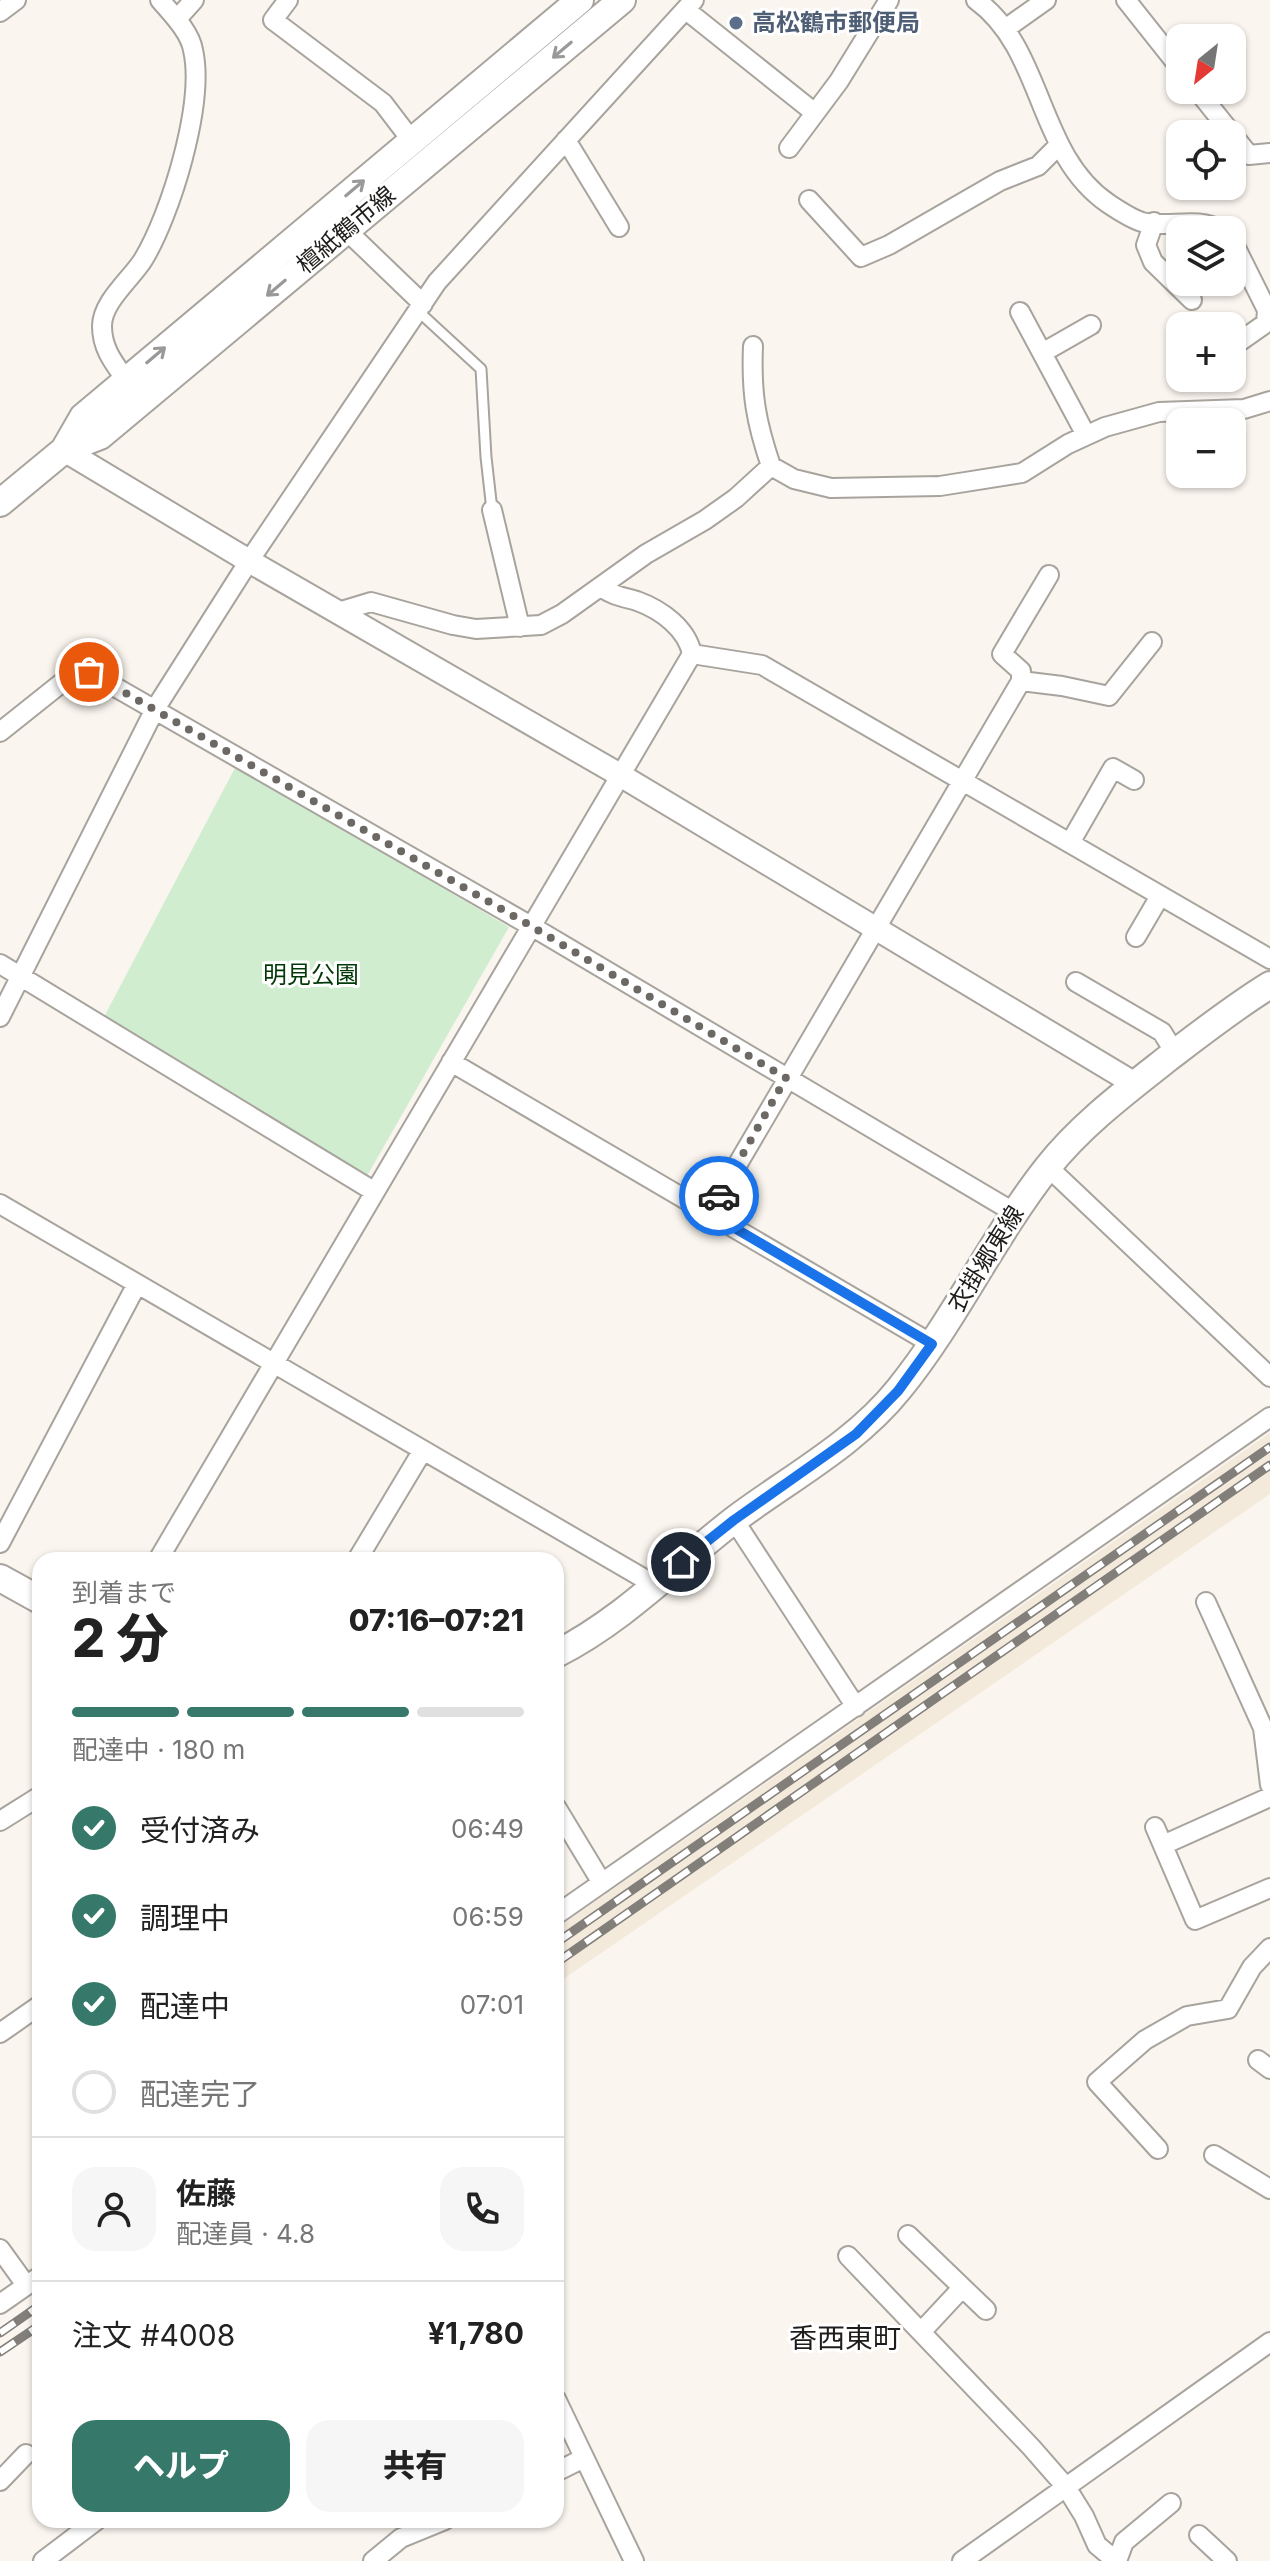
<!DOCTYPE html>
<html lang="ja">
<head>
<meta charset="utf-8">
<style>
	:root { --surface:#fff; --page:#f6f6f6; --text:#222; --muted:#767676; --line:#e0e0e0; --accent:#36796b }
	body { margin:0; font-family:Inter,"Noto Sans JP",sans-serif; background:var(--page); color:var(--text); height:100vh; display:flex; flex-direction:column; font-size:30px; white-space:nowrap }
	* { box-sizing:border-box; margin:0 }
	p { font-size:26px; color:var(--muted) }
	.icon { flex:none; width:44px; height:44px; fill:none; stroke:currentColor; stroke-width:2; stroke-linecap:round; stroke-linejoin:round }
	.map { position:relative; flex:1; overflow:hidden }
	.panel { position:absolute; left:32px; top:1552px; width:532px; height:976px; display:flex; flex-direction:column; background:var(--surface); border-radius:24px; box-shadow:0 2px 6px #0004 }
	.panel>* { flex:none }
	.needle { width:52px; rotate:210deg }
	.fabs { position:absolute; left:1166px; top:24px; display:grid; gap:16px }
	.fabs a { display:grid; place-items:center; width:80px; height:80px; border-radius:16px; background:var(--surface); box-shadow:0 2px 6px #0004; font-size:40px }
	.pin { position:absolute; display:grid; place-items:center; width:68px; height:68px; color:#fff; margin:-34px; border:4px solid #fff; border-radius:50%; box-shadow:0 2px 8px #0007 }
	.courier { position:absolute; display:grid; place-items:center; width:80px; height:80px; margin:-40px; border:6px solid #1a73e8; border-radius:50%; background:#fff; color:#222; box-shadow:0 2px 10px #0007 }
	.head em { font-style:normal; font-weight:800 }
	.head div { display:flex; flex-direction:column-reverse }
	.head { display:flex; align-items:center; justify-content:space-between; height:136px; padding:0 40px }
	h1 { font-size:52px; font-weight:800; line-height:60px }
	.bar { display:grid; grid-template-columns:repeat(4,1fr); gap:12px 8px; align-content:center; height:96px; padding:0 40px }
	.bar i { height:10px; border-radius:6px; background:var(--line) }
	.bar .current { background:var(--accent) }
	.bar p { grid-column:span 4 }
	.line { display:flex; align-items:center; gap:20px; padding:0 40px; border-top:2px solid var(--line) }
	.line div { flex:1 }
	.round { display:grid; place-items:center; flex:none; width:84px; height:84px; border-radius:24px; background:var(--page) }
	ol { padding:0 40px; list-style:none }
	li { display:flex; align-items:center; gap:24px; height:88px }
	li p { margin-inline-start:auto }
	li .icon { padding:8px; border-radius:50%; background:var(--accent); color:#fff; stroke-width:4 }
	li:last-child { color:var(--muted) }
	li i { width:44px; height:44px; border:4px solid var(--line); border-radius:50% }
	.action { display:flex; gap:16px; margin-top:auto; padding:16px 40px }
	.action a { flex:1; height:92px; border-radius:24px; background:var(--accent); color:#fff; font-size:32px; font-weight:800; line-height:92px; text-align:center }
	.action a+a { background:var(--page); color:var(--text) }
	.map>svg:first-child { display:block }
	.built { fill:#f3eadc }
	.green { fill:#d0edcf }
	.lines { fill:none; stroke-linecap:round; stroke-linejoin:round }
	.service-casing { stroke:#a8a39d; stroke-width:13 }
	.minor-casing { stroke:#a8a39d; stroke-width:22 }
	.tertiary-casing { stroke:#a8a39d; stroke-width:26 }
	.secondary-casing { stroke:#a8a39d; stroke-width:30 }
	.service { stroke:#fff; stroke-width:9 }
	.minor { stroke:#fff; stroke-width:18 }
	.tertiary { stroke:#fff; stroke-width:22 }
	.secondary { stroke:#fff; stroke-width:26 }
	.rail-casing { stroke:#827e7a; stroke-width:9 }
	.rail { stroke:#fff; stroke-width:6; stroke-dasharray:18; stroke-linecap:butt }
	.oneway { stroke:#9a9998 }
	.done { stroke:#6c6965; stroke-width:8; stroke-dasharray:0 14.4 }
	.route { stroke:#1a73e8; stroke-width:10 }
	.service-dot { fill:#5c6f8a; stroke:#fff; stroke-width:3 }
	.labels { text-anchor:middle; stroke-width:6; stroke-linejoin:round; paint-order:stroke }
	.service-label { font-size:24px; font-weight:bold; fill:#4e5e75; stroke:#fff; text-anchor:start }
	.street-label { font-size:24px; fill:#1f1d1b; stroke:#fff }
	.park-label { font-size:24px; fill:#003907; stroke:#fff }
	.quarter-label { font-size:28px; fill:#1f1d1b; stroke:#fff }
</style>
</head>
<body>
<div class="map">
<svg width="1270" height="2561" viewBox="0 0 1270 2561">
	<rect width="100%" height="100%" fill="#faf5ee"/>
	<!-- built -->
	<path class="built" d="M 1270,1433 L 1270,1494 L 556,1984 L 556,1929 Z"/>
	<!-- green -->
	<path class="green" d="M 236,766 L 509,927 L 367,1176 L 104,1017 Z"/>
	<g class="lines">
		<defs>
			<path id="service" d="M 418,311 L 481,369 L 486,457 L 492,510"/>
			<path id="minor" d="M 288,0 L 273,20 L 383,103 L 412,141
				M 976,0 C 1045,50 1036,155 1109,204 C 1118,210 1132,219 1142,222 C 1168,229 1196,216 1221,230
				M 1126,0 L 1180,68
				M 686,10 L 815,113
				M 0,12 L 16,0
				M 177,19 L 194,0
				M 1005,29 L 1046,0
				M 1197,90 L 1249,155 L 1270,153
				M 566,140 L 619,227
				M 789,148 L 839,81 L 889,0
				M 809,200 L 861,257 L 889,245 L 1000,181 L 1038,166 L 1058,146
				M 1154,222 L 1146,245 L 1153,262 L 1192,300
				M 346,230 L 423,304
				M 1232,240 L 1267,310 L 1266,323 L 1232,347
				M 1020,312 L 1086,435
				M 753,346 C 751,394 756,422 771,466
				M 1042,353 L 1091,325
				M 126,380 C 114,363 102,349 102,326 C 102,302 131,279 143,260 C 171,214 205,103 193,50 C 190,32 172,14 160,0
				M 492,510 L 520,627
				M 602,587 C 612,596 624,597 637,601 C 662,610 687,629 692,654
				M 338,612 L 371,602 L 453,625 L 476,629 L 541,625 L 562,614 L 646,554 L 705,520 L 736,498 L 771,466 L 794,479 L 831,488 L 940,486 L 1022,473 L 1068,444 L 1105,427 L 1159,412 L 1244,409 L 1270,401
				M 1021,681 L 1062,686 L 1109,696 L 1152,642
				M 0,732 L 69,677 L 89,672 L 531,926 L 1015,1213
				M 1070,843 L 1113,768 L 1134,780
				M 1136,937 L 1160,896
				M 0,964 L 375,1192
				M 1076,982 L 1162,1032 L 1175,1053
				M 0,1017 L 155,709 L 249,561 L 437,282 L 694,0
				M 451,1062 L 932,1344
				M 1048,1167 L 1270,1377
				M 0,1204 L 655,1585
				M 709,1213 L 1021,681 L 1021,671 L 1002,654 L 1049,575
				M 734,1520 L 856,1707
				M 0,1543 L 137,1284
				M 158,1560 L 692,654 L 762,665 L 1270,959
				M 357,1560 L 423,1450
				M 1206,1602 L 1263,1728 L 1270,1785
				M 556,1807 L 602,1883
				M 0,1821 L 40,1796
				M 1155,1827 L 1195,1920 L 1270,1888
				M 1163,1845 L 1270,1797
				M 556,1915 L 1270,1417
				M 0,2033 L 40,2005
				M 1258,2060 L 1270,2069
				M 1158,2149 L 1097,2082 L 1145,2040 L 1187,2016 L 1228,2009 L 1252,1967 L 1270,1948
				M 1214,2155 L 1270,2189
				M 908,2235 L 986,2310
				M 0,2249 L 26,2285
				M 848,2256 L 1031,2447 L 1066,2487 L 1084,2516 L 1097,2545 L 1116,2561
				M 0,2304 L 40,2276
				M 921,2332 L 962,2288
				M 556,2399 L 634,2561
				M 556,2472 L 584,2458
				M 0,2481 L 26,2454
				M 1199,2535 L 1227,2561
				M 43,2561 L 97,2520
				M 373,2561 L 401,2538 L 445,2520
				M 962,2561 L 1270,2342
				M 1117,2561 L 1124,2542 L 1171,2503"/>
			<path id="tertiary" d="M 64,450 L 249,561 L 620,775 L 1135,1084"/>
			<path id="secondary" d="M 64,450 L 83,417 L 580,0
				M 0,503 L 64,450 L 100,436 L 622,0
				M 0,1578 L 40,1600
				M 556,1654 C 622,1621 676,1565 734,1520 C 790,1478 855,1444 899,1389 C 955,1320 992,1238 1047,1168 C 1080,1126 1125,1092 1167,1059 C 1201,1033 1234,1007 1270,985"/>
		</defs>
		<!-- service casing -->
		<use href="#service" class="service-casing"/>
		<!-- minor casing -->
		<use href="#minor" class="minor-casing"/>
		<!-- tertiary casing -->
		<use href="#tertiary" class="tertiary-casing"/>
		<!-- secondary casing -->
		<use href="#secondary" class="secondary-casing"/>
		<!-- service -->
		<use href="#service" class="service"/>
		<!-- minor -->
		<use href="#minor" class="minor"/>
		<!-- tertiary -->
		<use href="#tertiary" class="tertiary"/>
		<!-- secondary -->
		<use href="#secondary" class="secondary"/>
		<defs>
			<path id="rail" d="M 556,1943 L 1270,1447
				M 556,1963 L 1270,1465
				M 0,2333 L 40,2305
				M 0,2352 L 40,2325"/>
		</defs>
		<!-- rail casing -->
		<use href="#rail" class="rail-casing"/>
		<!-- rail -->
		<use href="#rail" class="rail"/>
	</g>
	<!-- one-way arrows -->
	<defs><path id="oneway-shaft" d="M-6 0H5M1.5-3L5.5 0L1.5 3" fill="none" stroke-width="1.6" stroke-linecap="round" stroke-linejoin="round" transform="scale(2)"/></defs>
	<g class="oneway">
		<use href="#oneway-shaft" transform="translate(562 50) rotate(140)"/>
		<use href="#oneway-shaft" transform="translate(355 188) rotate(-40)"/>
		<use href="#oneway-shaft" transform="translate(276 288) rotate(140)"/>
		<use href="#oneway-shaft" transform="translate(156 355) rotate(-40)"/>
	</g>
	<g class="lines">
		<!-- done -->
		<path class="done" d="M 89,672 L 531,926 L 786,1078 L 719,1196"/>
		<!-- route -->
		<path class="route" d="M 681,1562 L 734,1520 L 856,1434 L 898,1391 L 932,1344 L 709,1213 L 719,1196"/>
	</g>
	<!-- markers -->
	<circle class="service-dot" cx="736" cy="23" r="8"/>
	<g class="labels">
		<!-- service labels -->
		<g class="service-label">
			<text x="752" y="31">高松鶴市郵便局</text>
		</g>
		<!-- street labels -->
		<g class="street-label">
			<text transform="translate(346 230) rotate(-40)" y="8">檀紙鶴市線</text>
			<text transform="translate(986 1259) rotate(-58)" y="8">衣掛郷東線</text>
		</g>
		<!-- park labels -->
		<g class="park-label">
			<text x="311" y="983">明見公園</text>
		</g>
		<!-- quarter labels -->
		<g class="quarter-label">
			<text x="845" y="2348">香西東町</text>
		</g>
	</g>
</svg>
<div class="fabs">
<a><svg class="needle" viewBox="-14 -14 28 28"><path d="M0-13l5 13h-10z" fill="#e53935"/><path d="M0 13l5-13h-10z" fill="#767676"/></svg></a>
<a><svg class="icon" aria-label="locate" viewBox="0 0 24 24"><circle cx="12" cy="12" r="6"/><path d="M12 2v4M12 18v4M2 12h4M18 12h4"/></svg></a>
<a><svg class="icon" aria-label="layers" viewBox="0 0 24 24"><path d="M12 4l9 5-9 5-9-5zM3 14l9 5 9-5"/></svg></a>
<a>+</a>
<a>−</a>
</div>
<div class="pin" style="left:89px;top:672px;background:#ea580c"><svg class="icon" aria-label="bag" viewBox="0 0 24 24"><path d="M5 8h14l-1 12H6zM9 8a3 3 0 0 1 6 0"/></svg></div>
<div class="pin" style="left:681px;top:1562px;background:#1f2937"><svg class="icon" aria-label="home" viewBox="0 0 24 24"><path d="M3 11l9-7 9 7M6 9v11h12V9"/></svg></div>
<div class="courier" style="left:719px;top:1196px"><svg class="icon" aria-label="car" viewBox="0 0 24 24"><path d="M5 17H2v-5l4-1 3-4h7l3 4 3 1v5h-3M9 17h6M6 11h13"/><circle cx="7" cy="17" r="2"/><circle cx="17" cy="17" r="2"/></svg></div>
<section class="panel">
<div class="head"><div><h1>2 分</h1><p>到着まで</p></div><em>07:16–07:21</em></div>
<div class="bar"><i class="current"></i><i class="current"></i><i class="current"></i><i></i><p>配達中 · 180 m</p></div>
<ol>
<li><svg class="icon" aria-label="check" viewBox="0 0 24 24"><path d="M5 12l5 5 9-10"/></svg>受付済み<p>06:49</p></li>
<li><svg class="icon" aria-label="check" viewBox="0 0 24 24"><path d="M5 12l5 5 9-10"/></svg>調理中<p>06:59</p></li>
<li><svg class="icon" aria-label="check" viewBox="0 0 24 24"><path d="M5 12l5 5 9-10"/></svg>配達中<p>07:01</p></li>
<li><i></i>配達完了</li>
</ol>
<div class="line" style="height:144px"><a class="round"><svg class="icon" aria-label="person" viewBox="0 0 24 24"><circle cx="12" cy="8" r="4"/><path d="M4 21q1-7 8-7t8 7"/></svg></a><div><b>佐藤</b><p>配達員 · 4.8</p></div><a class="round"><svg class="icon" aria-label="phone" viewBox="0 0 24 24"><path d="M5 4h4l2 5-3 2q2 4 5 5l2-3 5 2v4C11 20 4 13 5 4z"/></svg></a></div>
<div class="line" style="height:104px"><div>注文 #4008</div><b>¥1,780</b></div>
<div class="action"><a>ヘルプ</a><a>共有</a></div>
</section>
</div>
</body>
</html>
